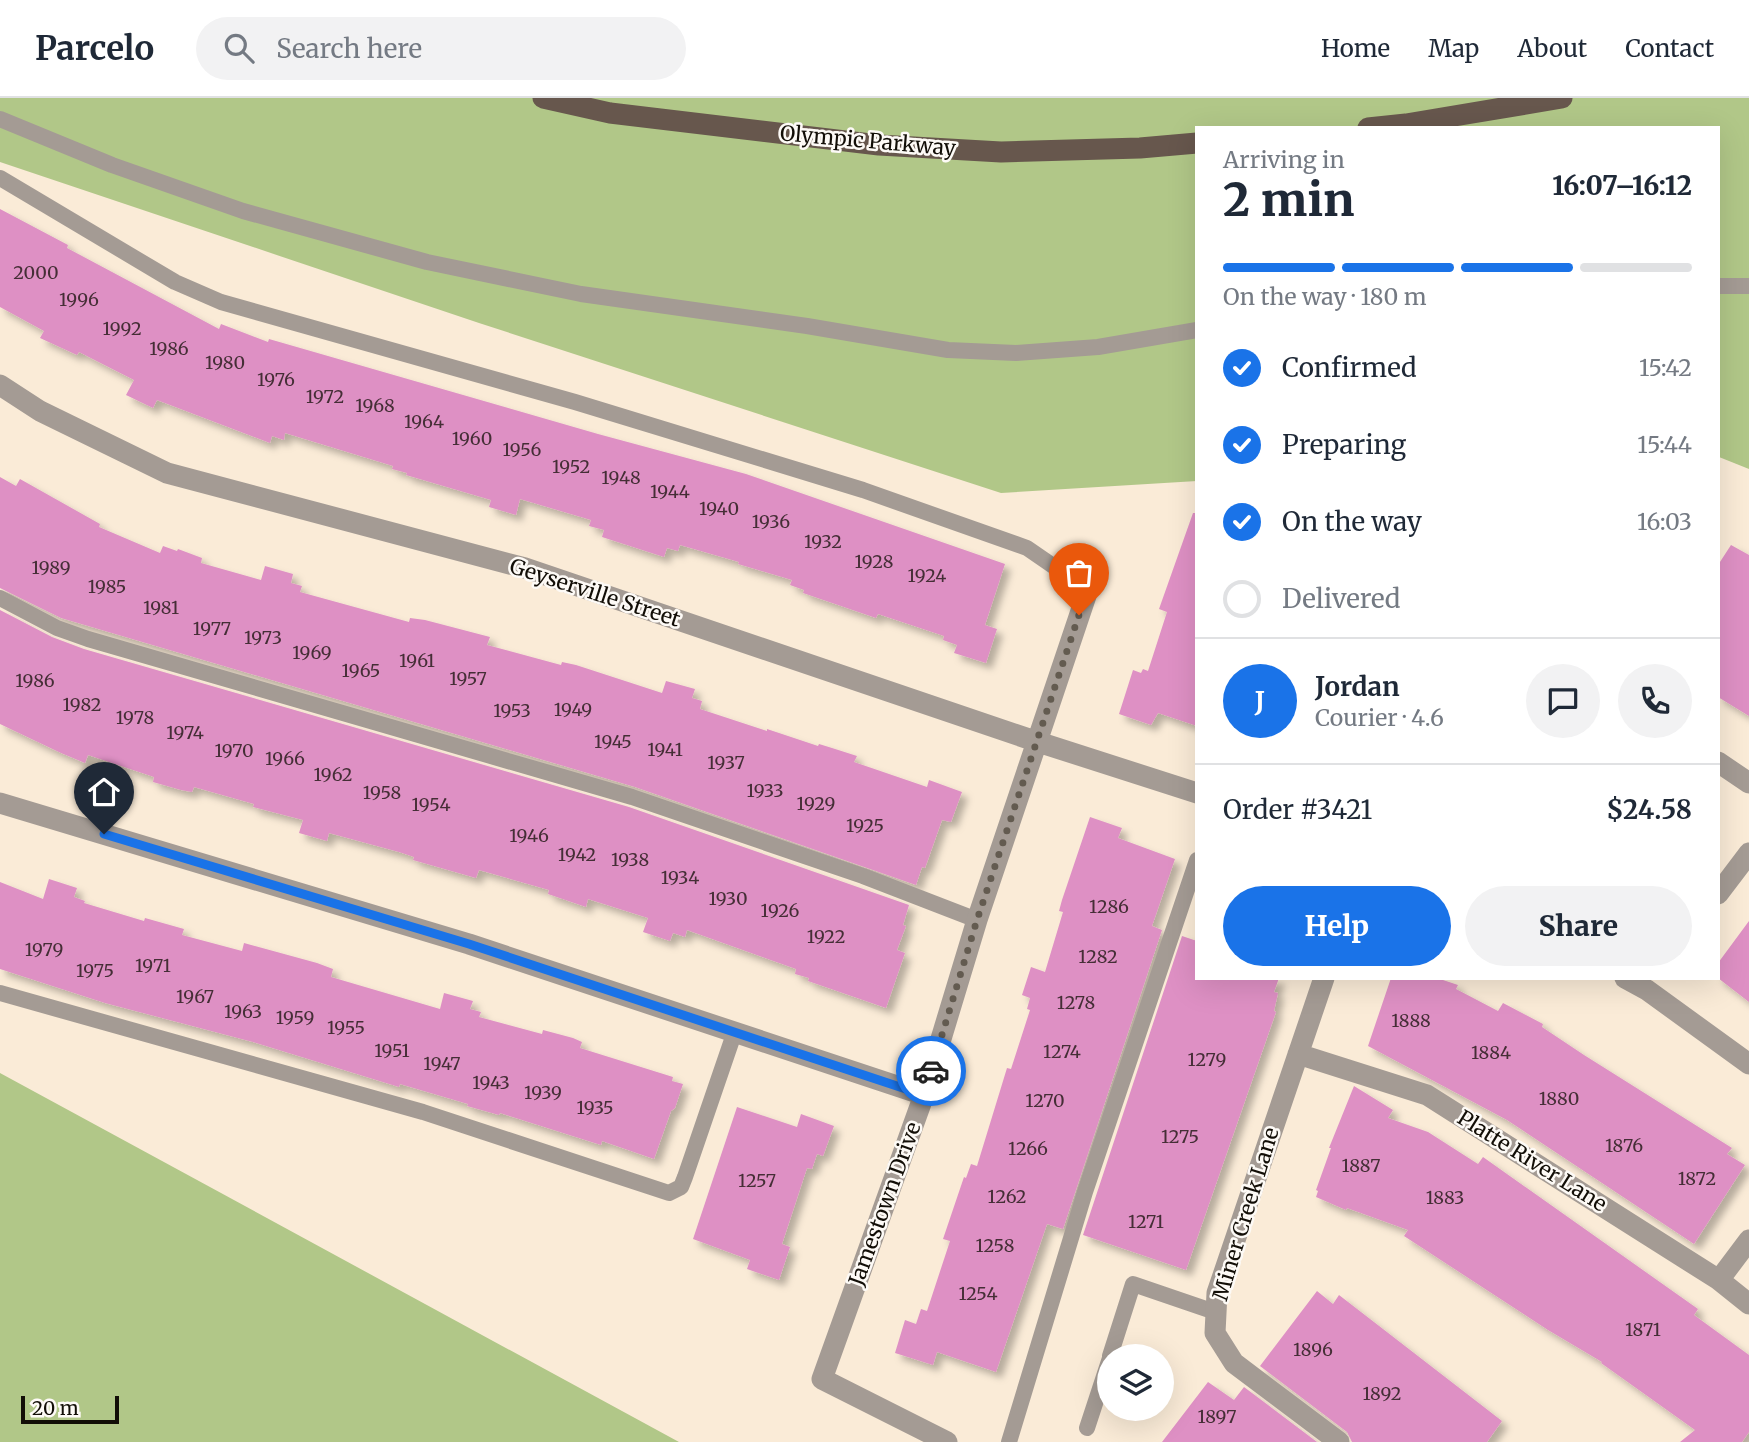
<!DOCTYPE html>
<html lang="en">
<head>
<meta charset="utf-8">
<style>
	:root { --surface:#fff; --page:#f2f2f3; --text:#1f2937; --muted:#747a83; --line:#e0e1e3; --accent:#1a73e8 }
	body { margin:0; font-family:Merriweather,serif; background:var(--page); color:var(--text); height:100vh; display:flex; flex-direction:column; font-size:26px; white-space:nowrap }
	* { box-sizing:border-box; margin:0 }
	p { font-size:23px; color:var(--muted) }
	.icon { flex:none; width:38px; height:38px; fill:none; stroke:currentColor; stroke-width:2; stroke-linecap:round; stroke-linejoin:round }
	.map { position:relative; flex:1; overflow:hidden }
	.details { position:absolute; left:1195px; top:28px; width:525px; height:854px; display:flex; flex-direction:column; background:var(--surface); border-radius:0px; box-shadow:0 7px 28px #0002 }
	.details>* { flex:none }
	.tools { position:absolute; left:1097px; top:1246px; display:grid; gap:14px }
	.tools a { display:grid; place-items:center; width:77px; height:77px; border-radius:50%; background:var(--surface); box-shadow:0 7px 28px #0002; font-size:35px }
	.scale { position:absolute; left:21px; bottom:18px; width:98px; box-sizing:border-box; padding-left:7px; border:4px solid #120e07; border-top:0; font-size:19px; line-height:24px; white-space:nowrap; color:#120e07; -webkit-text-stroke:5px #fdfaf6; paint-order:stroke }
	.pin { position:absolute; display:grid; place-items:center; width:60px; height:60px; color:#fff; margin:-72px -30px; border-radius:50% 50% 50% 0; rotate:-45deg; box-shadow:0 0 7px #0007 }
	.pin .icon { rotate:45deg }
	.courier { position:absolute; display:grid; place-items:center; width:70px; height:70px; margin:-35px; border:5px solid #1a73e8; border-radius:50%; background:#fff; color:#222; box-shadow:0 2px 9px #0007 }
	.headline em { font-style:normal; font-weight:800 }
	.headline div { display:flex; flex-direction:column-reverse }
	.headline { display:flex; align-items:center; justify-content:space-between; height:119px; padding:0 28px }
	h1 { font-size:46px; font-weight:800; line-height:52px }
	.bar { display:grid; grid-template-columns:repeat(4,1fr); gap:10px 7px; align-content:center; height:84px; padding:0 28px }
	.bar i { height:9px; border-radius:5px; background:var(--line) }
	.bar .selected { background:var(--accent) }
	.bar p { grid-column:span 4 }
	.line { display:flex; align-items:center; gap:18px; padding:0 28px; border-top:2px solid var(--line) }
	.line div { flex:1 }
	.round { display:grid; place-items:center; flex:none; width:74px; height:74px; border-radius:37px; background:var(--page) }
	ol { padding:0 28px; list-style:none }
	li { display:flex; align-items:center; gap:21px; height:77px }
	li p { margin-inline-start:auto }
	li .icon { padding:7px; border-radius:50%; background:var(--accent); color:#fff; stroke-width:4 }
	li:last-child { color:var(--muted) }
	li i { width:38px; height:38px; border:4px solid var(--line); border-radius:50% }
	.primary-button { display:flex; gap:14px; margin-top:auto; padding:14px 28px }
	.primary-button a { flex:1; height:80px; border-radius:42px; background:var(--accent); color:#fff; font-size:28px; font-weight:800; line-height:80px; text-align:center }
	.primary-button a+a { background:var(--page); color:var(--text) }
	header { display:flex; align-items:center; gap:42px; box-sizing:border-box; height:98px; padding:0 35px; background:var(--surface); border-bottom:2px solid var(--line) }
	header strong { font-size:33px }
	nav { display:flex; gap:38px; margin-inline-start:auto; font-size:24px }
	.search { width:490px; height:63px; background:var(--page); display:flex; align-items:center; gap:18px; box-sizing:border-box; padding:0 24px; border-radius:38px; color:var(--muted); font-size:26px }
	.map>svg:first-child { display:block }
	.green { fill:#b1c788 }
	.building { fill:#de90c4; filter:url(#shadow) }
	.lines { fill:none; stroke-linecap:round; stroke-linejoin:round }
	.lane { stroke:#a49b94; stroke-width:16 }
	.street { stroke:#a49b94; stroke-width:21 }
	.primary { stroke:#67574d; stroke-width:21 }
	.done { stroke:#635b50; stroke-width:7; stroke-dasharray:0 12.6 }
	.route { stroke:#1a73e8; stroke-width:9 }
	.labels { text-anchor:middle; stroke-width:5; stroke-linejoin:round; paint-order:stroke }
	.number-label { font-size:18px; fill:#452e36 }
	.street-label { font-size:21px; fill:#120e07; stroke:#fdfaf6 }
</style>
</head>
<body>
<header>
<strong>Parcelo</strong>
<div class="search"><svg class="icon" aria-label="search" viewBox="0 0 24 24"><circle cx="10" cy="10" r="6"/><path d="M15 15l6 6"/></svg>Search here</div>
<nav><a>Home</a><a>Map</a><a>About</a><a>Contact</a></nav>
</header>
<div class="map">
<svg width="1749" height="1344" viewBox="0 0 1749 1344">
	<defs>
		<filter id="shadow"><feDropShadow dx="6" dy="6" stdDeviation="3.5" flood-color="#0004"/></filter>
	</defs>
	<rect width="100%" height="100%" fill="#faebd7"/>
	<!-- green -->
	<path class="green" d="M 0,0 L 1749,0 L 1749,371 L 1719,359 L 1718,30 L 1197,30 L 1197,383 L 1001,395 L 479,225 L 0,64 Z
		M 0,975 L 679,1344 L 0,1344 Z"/>
	<!-- building -->
	<path class="building" d="M 0,111 L 68,147 L 67,150 L 219,231 L 221,226 L 268,244 L 269,241 L 598,336 L 746,376 L 1005,466 L 985,527 L 997,531 L 986,565 L 954,555 L 957,547 L 943,542 L 944,538 L 878,516 L 876,520 L 803,495 L 804,492 L 790,487 L 792,482 L 738,466 L 739,464 L 680,447 L 678,453 L 667,450 L 664,459 L 602,439 L 604,432 L 589,428 L 591,422 L 520,401 L 516,417 L 489,409 L 491,402 L 406,377 L 407,375 L 392,371 L 393,368 L 285,335 L 284,342 L 272,338 L 270,345 L 157,302 L 153,310 L 126,297 L 134,282 L 79,254 L 77,257 L 40,240 L 44,233 L 0,209 Z
		M 0,379 L 16,388 L 20,381 L 100,426 L 99,429 L 160,455 L 163,448 L 177,453 L 178,451 L 202,460 L 201,465 L 261,482 L 265,468 L 293,476 L 291,485 L 302,488 L 300,494 L 409,524 L 410,520 L 425,522 L 490,539 L 487,547 L 561,567 L 562,564 L 576,567 L 662,595 L 666,583 L 695,591 L 692,600 L 702,603 L 700,611 L 767,633 L 767,631 L 818,648 L 819,646 L 832,650 L 857,658 L 854,664 L 927,689 L 929,682 L 962,694 L 951,724 L 942,722 L 925,770 L 922,769 L 916,787 L 635,689 L 61,520 L 0,490 Z
		M 1193,415 L 1197,415 L 1197,628 L 1158,615 L 1151,627 L 1119,616 L 1133,572 L 1141,575 L 1143,571 L 1148,573 L 1167,514 L 1159,511 Z
		M 1731,447 L 1749,457 L 1749,618 L 1718,599 L 1718,467 Z
		M 0,512 L 52,539 L 84,551 L 629,709 L 909,807 L 903,827 L 906,828 L 897,852 L 905,855 L 886,910 L 808,883 L 809,880 L 795,876 L 796,871 L 687,832 L 685,839 L 673,835 L 670,843 L 643,834 L 648,820 L 588,801 L 586,809 L 548,796 L 549,792 L 479,772 L 476,780 L 413,762 L 414,759 L 399,754 L 329,735 L 327,743 L 299,735 L 303,722 L 253,709 L 254,706 L 194,689 L 192,694 L 181,692 L 153,684 L 154,679 L 88,657 L 85,665 L 61,655 L 0,626 Z
		M 1090,719 L 1122,730 L 1118,740 L 1175,761 L 1152,828 L 1162,832 L 1063,1131 L 1047,1126 L 996,1274 L 937,1254 L 933,1267 L 895,1255 L 905,1222 L 916,1226 L 921,1211 L 927,1213 L 950,1143 L 943,1141 L 964,1079 L 966,1080 L 971,1066 L 977,1068 L 1007,970 L 1011,971 L 1030,912 L 1027,911 L 1030,900 L 1022,897 L 1031,869 L 1045,874 L 1063,814 L 1059,813 L 1062,802 Z
		M 49,781 L 77,790 L 74,799 L 85,803 L 84,805 L 144,823 L 145,820 L 184,831 L 182,837 L 242,853 L 244,845 L 317,865 L 333,871 L 331,879 L 440,911 L 444,895 L 473,903 L 470,911 L 481,914 L 479,919 L 542,936 L 543,932 L 573,940 L 582,944 L 580,950 L 673,979 L 672,983 L 683,986 L 675,1010 L 671,1013 L 654,1061 L 602,1043 L 601,1047 L 500,1015 L 499,1017 L 467,1008 L 468,1006 L 400,986 L 399,989 L 253,944 L 105,905 L 0,871 L 0,784 L 43,801 Z
		M 1749,823 L 1749,904 L 1718,880 L 1718,865 Z
		M 1182,838 L 1197,843 L 1197,880 L 1279,880 L 1274,894 L 1278,895 L 1274,913 L 1276,914 L 1186,1172 L 1083,1137 Z
		M 1391,880 L 1437,880 L 1458,887 L 1456,891 L 1498,913 L 1503,905 L 1543,926 L 1542,929 L 1584,957 L 1732,1050 L 1727,1056 L 1745,1067 L 1694,1146 L 1507,1022 L 1368,948 Z
		M 1354,988 L 1393,1012 L 1388,1020 L 1428,1034 L 1478,1066 L 1483,1059 L 1698,1211 L 1694,1217 L 1749,1257 L 1749,1334 L 1742,1344 L 1680,1344 L 1695,1332 L 1601,1265 L 1602,1264 L 1548,1232 L 1404,1138 L 1408,1132 L 1347,1110 L 1346,1112 L 1316,1099 L 1318,1093 L 1316,1092 L 1331,1050 L 1329,1050 Z
		M 737,1009 L 797,1029 L 801,1016 L 834,1028 L 823,1058 L 817,1056 L 812,1071 L 807,1070 L 782,1146 L 790,1149 L 779,1182 L 747,1171 L 750,1162 L 693,1141 Z
		M 1317,1193 L 1333,1206 L 1339,1197 L 1502,1323 L 1487,1344 L 1352,1344 L 1347,1334 L 1260,1268 Z
		M 1208,1284 L 1234,1302 L 1244,1289 L 1317,1344 L 1162,1344 Z"/>
	<g class="lines">
		<!-- lane -->
		<path class="lane" d="M 0,21 L 112,67 L 243,113 L 427,164 L 581,196 L 807,228 L 948,252 L 1016,255 L 1098,249 L 1197,232
			M 0,80 L 175,184 L 221,204 L 575,304 L 863,392 L 1027,450 L 1088,492
			M 1718,188 L 1749,188
			M 0,500 L 57,530 L 88,541 L 632,699 L 863,778 L 977,822
			M 0,895 L 423,1014 L 669,1095 L 681,1089 L 685,1079 L 735,933
			M 1110,1258 L 1133,1186 L 1215,1214
			M 1087,1330 L 1110,1260
			M 1009,1344 L 1085,1094 L 1197,762"/>
		<!-- street -->
		<path class="street" d="M 0,287 L 40,313 L 167,375 L 525,470 L 1035,643 L 1197,695
			M 1718,664 L 1749,685
			M 0,705 L 469,846 L 924,997
			M 1718,796 L 1749,755
			M 1324,880 L 1217,1195 L 1215,1235 L 1234,1265 L 1339,1344
			M 1625,880 L 1647,892 L 1749,966
			M 1298,956 L 1427,997 L 1719,1182 L 1749,1206
			M 1719,1182 L 1749,1142
			M 947,1344 L 822,1281 L 924,997 L 977,822 L 1088,492"/>
		<!-- primary -->
		<path class="primary" d="M 543,0 L 610,15 L 879,47 L 1001,54 L 1140,50 L 1197,45
			M 1368,30 L 1406,26 L 1562,0"/>
	</g>
	<g class="lines">
		<!-- done -->
		<path class="done" d="M 931,973 L 977,822 L 1079,517"/>
		<!-- route -->
		<path class="route" d="M 104,736 L 469,846 L 924,997 L 931,973"/>
	</g>
	<g class="labels">
		<!-- number labels -->
		<g class="number-label">
			<text x="36" y="181">2000</text>
			<text x="79" y="208">1996</text>
			<text x="122" y="237">1992</text>
			<text x="169" y="257">1986</text>
			<text x="225" y="271">1980</text>
			<text x="276" y="288">1976</text>
			<text x="325" y="305">1972</text>
			<text x="375" y="314">1968</text>
			<text x="424" y="330">1964</text>
			<text x="472" y="347">1960</text>
			<text x="522" y="358">1956</text>
			<text x="571" y="375">1952</text>
			<text x="621" y="386">1948</text>
			<text x="670" y="400">1944</text>
			<text x="719" y="417">1940</text>
			<text x="771" y="430">1936</text>
			<text x="823" y="450">1932</text>
			<text x="874" y="470">1928</text>
			<text x="51" y="476">1989</text>
			<text x="927" y="484">1924</text>
			<text x="107" y="495">1985</text>
			<text x="161" y="516">1981</text>
			<text x="212" y="537">1977</text>
			<text x="263" y="546">1973</text>
			<text x="312" y="561">1969</text>
			<text x="417" y="569">1961</text>
			<text x="361" y="579">1965</text>
			<text x="468" y="587">1957</text>
			<text x="35" y="589">1986</text>
			<text x="82" y="613">1982</text>
			<text x="573" y="618">1949</text>
			<text x="512" y="619">1953</text>
			<text x="135" y="626">1978</text>
			<text x="185" y="641">1974</text>
			<text x="613" y="650">1945</text>
			<text x="665" y="658">1941</text>
			<text x="234" y="659">1970</text>
			<text x="285" y="667">1966</text>
			<text x="726" y="671">1937</text>
			<text x="333" y="683">1962</text>
			<text x="765" y="699">1933</text>
			<text x="382" y="701">1958</text>
			<text x="816" y="712">1929</text>
			<text x="431" y="713">1954</text>
			<text x="865" y="734">1925</text>
			<text x="529" y="744">1946</text>
			<text x="577" y="763">1942</text>
			<text x="630" y="768">1938</text>
			<text x="680" y="786">1934</text>
			<text x="728" y="807">1930</text>
			<text x="1109" y="815">1286</text>
			<text x="780" y="819">1926</text>
			<text x="826" y="845">1922</text>
			<text x="44" y="858">1979</text>
			<text x="1098" y="865">1282</text>
			<text x="153" y="874">1971</text>
			<text x="95" y="879">1975</text>
			<text x="195" y="905">1967</text>
			<text x="1076" y="911">1278</text>
			<text x="243" y="920">1963</text>
			<text x="295" y="926">1959</text>
			<text x="1411" y="929">1888</text>
			<text x="346" y="936">1955</text>
			<text x="392" y="959">1951</text>
			<text x="1062" y="960">1274</text>
			<text x="1491" y="961">1884</text>
			<text x="1207" y="968">1279</text>
			<text x="442" y="972">1947</text>
			<text x="491" y="991">1943</text>
			<text x="543" y="1001">1939</text>
			<text x="1559" y="1007">1880</text>
			<text x="1045" y="1009">1270</text>
			<text x="595" y="1016">1935</text>
			<text x="1180" y="1045">1275</text>
			<text x="1624" y="1054">1876</text>
			<text x="1028" y="1057">1266</text>
			<text x="1361" y="1074">1887</text>
			<text x="1697" y="1087">1872</text>
			<text x="757" y="1089">1257</text>
			<text x="1007" y="1105">1262</text>
			<text x="1445" y="1106">1883</text>
			<text x="1146" y="1130">1271</text>
			<text x="995" y="1154">1258</text>
			<text x="978" y="1202">1254</text>
			<text x="1643" y="1238">1871</text>
			<text x="1313" y="1258">1896</text>
			<text x="1382" y="1302">1892</text>
			<text x="1217" y="1325">1897</text>
		</g>
		<!-- street labels -->
		<g class="street-label">
			<text transform="translate(868 43) rotate(5)" y="7">Olympic Parkway</text>
			<text transform="translate(595 495) rotate(18)" y="7">Geyserville Street</text>
			<text transform="translate(1532 1063) rotate(32)" y="7">Platte River Lane</text>
			<text transform="translate(885 1106) rotate(-70)" y="7">Jamestown Drive</text>
			<text transform="translate(1246 1116) rotate(-73)" y="7">Miner Creek Lane</text>
		</g>
	</g>
</svg>
<div class="tools">
<a><svg class="icon" aria-label="layers" viewBox="0 0 24 24"><path d="M12 4l9 5-9 5-9-5zM3 14l9 5 9-5"/></svg></a>
</div>
<div class="scale">20 m</div>
<div class="pin" style="left:1079px;top:517px;background:#ea580c"><svg class="icon" aria-label="bag" viewBox="0 0 24 24"><path d="M5 8h14l-1 12H6zM9 8a3 3 0 0 1 6 0"/></svg></div>
<div class="pin" style="left:104px;top:736px;background:#1f2937"><svg class="icon" aria-label="home" viewBox="0 0 24 24"><path d="M3 11l9-7 9 7M6 9v11h12V9"/></svg></div>
<div class="courier" style="left:931px;top:973px"><svg class="icon" aria-label="car" viewBox="0 0 24 24"><path d="M5 17H2v-5l4-1 3-4h7l3 4 3 1v5h-3M9 17h6M6 11h13"/><circle cx="7" cy="17" r="2"/><circle cx="17" cy="17" r="2"/></svg></div>
<section class="details">
<div class="headline"><div><h1>2 min</h1><p>Arriving in</p></div><em>16:07–16:12</em></div>
<div class="bar"><i class="selected"></i><i class="selected"></i><i class="selected"></i><i></i><p>On the way · 180 m</p></div>
<ol>
<li><svg class="icon" aria-label="check" viewBox="0 0 24 24"><path d="M5 12l5 5 9-10"/></svg>Confirmed<p>15:42</p></li>
<li><svg class="icon" aria-label="check" viewBox="0 0 24 24"><path d="M5 12l5 5 9-10"/></svg>Preparing<p>15:44</p></li>
<li><svg class="icon" aria-label="check" viewBox="0 0 24 24"><path d="M5 12l5 5 9-10"/></svg>On the way<p>16:03</p></li>
<li><i></i>Delivered</li>
</ol>
<div class="line" style="height:126px"><b class="round" style="background:var(--accent);color:#fff">J</b><div><b>Jordan</b><p>Courier · 4.6</p></div><a class="round"><svg class="icon" aria-label="chat" viewBox="0 0 24 24"><path d="M4 5h16v11H9l-5 4z"/></svg></a><a class="round"><svg class="icon" aria-label="phone" viewBox="0 0 24 24"><path d="M5 4h4l2 5-3 2q2 4 5 5l2-3 5 2v4C11 20 4 13 5 4z"/></svg></a></div>
<div class="line" style="height:91px"><div>Order #3421</div><b>$24.58</b></div>
<div class="primary-button"><a>Help</a><a>Share</a></div>
</section>
</div>
</body>
</html>
